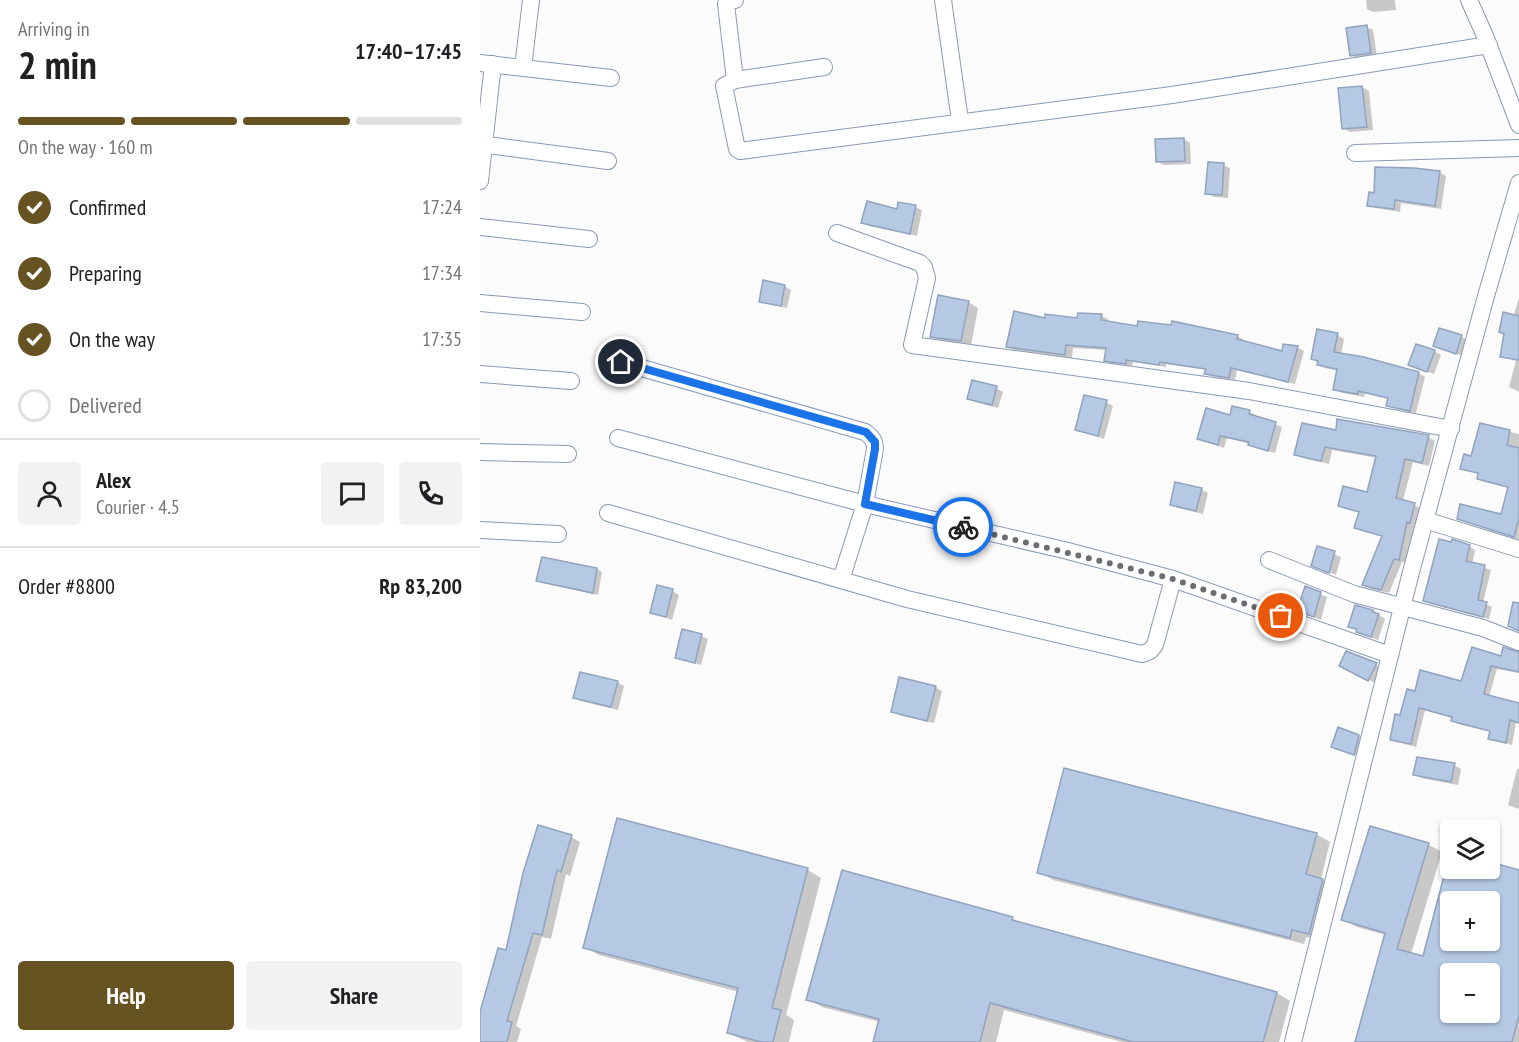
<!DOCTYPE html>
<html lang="en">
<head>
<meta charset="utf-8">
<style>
	:root { --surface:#fff; --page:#f2f2f2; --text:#202124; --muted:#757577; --line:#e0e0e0; --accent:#675322 }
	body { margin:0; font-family:"PT Sans Narrow",sans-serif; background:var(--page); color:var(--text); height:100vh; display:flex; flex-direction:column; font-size:22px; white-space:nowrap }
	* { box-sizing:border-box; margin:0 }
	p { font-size:20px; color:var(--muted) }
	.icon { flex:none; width:33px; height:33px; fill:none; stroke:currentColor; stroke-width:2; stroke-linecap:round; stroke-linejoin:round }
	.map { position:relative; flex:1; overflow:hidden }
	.drawer { display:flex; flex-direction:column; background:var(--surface); width:480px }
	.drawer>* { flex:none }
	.fabs { position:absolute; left:960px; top:819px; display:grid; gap:12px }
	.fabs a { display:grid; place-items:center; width:60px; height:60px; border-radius:6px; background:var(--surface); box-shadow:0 2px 4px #0004; font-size:30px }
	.pin { position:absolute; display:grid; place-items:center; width:51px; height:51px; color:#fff; margin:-26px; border:3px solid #fff; border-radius:50%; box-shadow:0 2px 6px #0007 }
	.courier { position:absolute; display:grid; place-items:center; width:60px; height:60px; margin:-30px; border:4px solid #1a73e8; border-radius:50%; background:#fff; color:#222; box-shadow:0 2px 8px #0007 }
	.overview em { font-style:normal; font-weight:600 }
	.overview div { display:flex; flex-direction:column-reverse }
	.overview { display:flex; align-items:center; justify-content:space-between; height:102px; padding:0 18px }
	h1 { font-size:39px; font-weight:600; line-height:45px }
	.bar { display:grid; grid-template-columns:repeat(4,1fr); gap:9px 6px; align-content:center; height:72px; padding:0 18px }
	.bar i { height:8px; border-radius:4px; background:var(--line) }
	.bar .current { background:var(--accent) }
	.bar p { grid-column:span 4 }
	.line { display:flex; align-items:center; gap:15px; padding:0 18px; border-top:2px solid var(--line) }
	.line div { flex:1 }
	.round { display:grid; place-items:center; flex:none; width:63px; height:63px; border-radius:6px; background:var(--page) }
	ol { padding:0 18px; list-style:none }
	li { display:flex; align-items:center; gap:18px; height:66px }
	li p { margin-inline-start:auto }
	li .icon { padding:6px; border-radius:50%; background:var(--accent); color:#fff; stroke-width:4 }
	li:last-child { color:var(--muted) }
	li i { width:33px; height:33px; border:3px solid var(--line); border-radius:50% }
	.cta { display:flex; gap:12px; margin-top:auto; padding:12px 18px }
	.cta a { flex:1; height:69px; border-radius:6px; background:var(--accent); color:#fff; font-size:24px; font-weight:600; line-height:69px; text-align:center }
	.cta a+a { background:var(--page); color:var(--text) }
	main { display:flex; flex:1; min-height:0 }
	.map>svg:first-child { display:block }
	.shadow { fill:#0003; fill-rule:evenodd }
	.building { fill:#b5c8e4; stroke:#91a3bd; stroke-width:1.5; fill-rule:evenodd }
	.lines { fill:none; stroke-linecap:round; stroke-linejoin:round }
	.minor-casing { stroke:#899ab5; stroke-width:18 }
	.minor { stroke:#fff; stroke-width:16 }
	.done { stroke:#696d74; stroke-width:6; stroke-dasharray:0 10.8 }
	.route { stroke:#1a73e8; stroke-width:8 }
</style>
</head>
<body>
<main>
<section class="drawer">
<div class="overview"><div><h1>2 min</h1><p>Arriving in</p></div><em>17:40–17:45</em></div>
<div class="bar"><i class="current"></i><i class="current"></i><i class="current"></i><i></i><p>On the way · 160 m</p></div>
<ol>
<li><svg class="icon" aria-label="check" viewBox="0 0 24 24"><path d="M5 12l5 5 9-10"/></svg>Confirmed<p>17:24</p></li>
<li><svg class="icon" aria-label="check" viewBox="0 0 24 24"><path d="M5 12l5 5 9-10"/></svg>Preparing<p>17:34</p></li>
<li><svg class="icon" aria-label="check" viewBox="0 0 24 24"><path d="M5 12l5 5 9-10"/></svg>On the way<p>17:35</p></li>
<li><i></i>Delivered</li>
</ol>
<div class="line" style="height:108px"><a class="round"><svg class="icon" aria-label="person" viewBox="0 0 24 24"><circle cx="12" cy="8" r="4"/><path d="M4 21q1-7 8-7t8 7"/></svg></a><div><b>Alex</b><p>Courier · 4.5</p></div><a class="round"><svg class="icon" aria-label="chat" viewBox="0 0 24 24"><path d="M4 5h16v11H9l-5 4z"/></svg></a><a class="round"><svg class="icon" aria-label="phone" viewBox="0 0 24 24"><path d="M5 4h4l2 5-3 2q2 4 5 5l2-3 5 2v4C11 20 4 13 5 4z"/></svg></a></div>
<div class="line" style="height:78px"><div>Order #8800</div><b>Rp 83,200</b></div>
<div class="cta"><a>Help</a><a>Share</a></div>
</section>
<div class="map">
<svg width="1039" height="1042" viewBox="0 0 1039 1042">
	<rect width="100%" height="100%" fill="#fbfbfb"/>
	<!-- shadow -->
	<path class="shadow" d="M 886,0 L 915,0 L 916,10 L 893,12 L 887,9 Z
		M 886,27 L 893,30 L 897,56 L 878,59 L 871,55 Z
		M 882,87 L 889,91 L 893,130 L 870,132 L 863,128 Z
		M 704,139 L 710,143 L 711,164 L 684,165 L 677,161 Z
		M 743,165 L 750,168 L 748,198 L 734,197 L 727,193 Z
		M 959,172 L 966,176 L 961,209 L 921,203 L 920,212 L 896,208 L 889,205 L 896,194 Z
		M 435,207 L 442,210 L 437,236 L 389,226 L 383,222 Z
		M 304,286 L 311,290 L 307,308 L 287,304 L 281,301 Z
		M 1039,297 L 1039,392 L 1029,387 L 1036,361 L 1022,356 Z
		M 488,302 L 498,308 L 491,346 L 462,342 L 451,336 Z
		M 621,316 L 628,319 L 628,322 L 659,328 L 757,336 L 764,340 L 763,342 L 804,352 L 805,346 L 818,348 L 824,351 L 815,384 L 757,370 L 755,380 L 733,377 L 726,374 L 727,370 L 686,364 L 686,367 L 653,362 L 652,366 L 632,364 L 625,360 L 627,350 L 593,348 L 592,358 L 534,350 L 528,346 L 566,320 L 599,320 Z
		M 857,335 L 864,339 L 861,355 L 938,373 L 945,377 L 936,413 L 915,409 L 908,405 L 909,399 L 885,393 L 884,397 L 862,393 L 855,389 L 858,371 L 845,368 L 833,359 Z
		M 981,337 L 988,340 L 983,356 L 955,346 Z
		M 954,351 L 961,355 L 954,374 L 937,368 Z
		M 516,388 L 523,392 L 518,408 L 495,402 L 489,398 Z
		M 626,402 L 633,406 L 624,439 L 597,429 Z
		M 769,412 L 776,415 L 775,417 L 802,427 L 795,453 L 777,448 L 770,444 L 747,438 L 744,448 L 719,439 Z
		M 1001,425 L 1039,434 L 1039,539 L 979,518 L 1023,516 L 1030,488 L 1005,482 L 998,478 L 999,474 L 982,468 L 993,458 Z
		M 857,432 L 948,437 L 955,441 L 949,466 L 933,462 L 923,500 L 942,509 L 937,526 L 935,525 L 927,563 L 922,562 L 909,593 L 891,589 L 884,585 L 903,537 L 876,527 L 880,513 L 860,505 L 888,494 L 897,458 L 852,450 L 849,464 L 823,458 L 816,454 Z
		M 721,489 L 728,493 L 723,514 L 698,508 L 691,504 Z
		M 989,546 L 995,550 L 992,564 L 1011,570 L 1003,603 L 1012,607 L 1009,619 L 951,604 L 945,601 Z
		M 838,548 L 861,557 L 856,575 L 840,569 Z
		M 63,559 L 117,569 L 122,572 L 118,595 L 63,583 L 58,580 Z
		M 826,588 L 847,597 L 841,620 L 819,611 Z
		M 192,591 L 199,595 L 192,620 L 172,612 Z
		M 893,611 L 905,619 L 898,640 L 884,635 L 870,626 Z
		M 221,636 L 228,639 L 221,665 L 197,657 Z
		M 867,653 L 903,668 L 895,683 L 867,669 Z
		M 1039,653 L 1039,673 L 1017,669 L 1009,697 L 1039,704 L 1039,723 L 1036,723 L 1032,745 L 1010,738 L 1011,732 L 978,724 L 972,720 L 973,718 L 945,710 L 936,747 L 917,742 L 912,739 L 936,692 L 982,683 L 1023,658 Z
		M 137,682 L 144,686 L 138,710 L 101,701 L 95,697 Z
		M 455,687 L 462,691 L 454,723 L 419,715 L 413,711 Z
		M 879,736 L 885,740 L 881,757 L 859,750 Z
		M 974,765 L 981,769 L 978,785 L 941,778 L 935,774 Z
		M 1037,769 L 1039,769 L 1039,809 L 1028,805 Z
		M 138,820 L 328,870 L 341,878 L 306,1015 L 314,1020 L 309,1042 L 268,1042 L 248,1033 L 259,992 L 119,955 L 105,947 Z
		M 891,828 L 949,845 L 962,852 L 931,954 L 944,958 L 970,859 L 970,868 L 1010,868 L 1010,864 L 1039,871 L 1039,1042 L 876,1042 L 906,935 L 877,927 L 863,919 ZM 970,902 L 1010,902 L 1010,940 L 970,940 ZM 970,974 L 1010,974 L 1010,1012 L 970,1012 Z
		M 836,834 L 850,842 L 841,879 L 856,888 L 843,941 L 826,937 L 824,944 L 573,880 L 559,872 Z
		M 91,837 L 100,842 L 90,876 L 86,874 L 71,939 L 62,937 L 36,1026 L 41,1029 L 37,1042 L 0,1042 L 0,1015 L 27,952 Z
		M 532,918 L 542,924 L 797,993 L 810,1001 L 799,1042 L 642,1042 L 524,1010 L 516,1042 L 394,1042 L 400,1022 L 342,1007 L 328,999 Z"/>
	<!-- building -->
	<path class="building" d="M 887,25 L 891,53 L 870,56 L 866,28 Z
		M 882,86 L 887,127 L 862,129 L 858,88 Z
		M 704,138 L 705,161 L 676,162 L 675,139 Z
		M 728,162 L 744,163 L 742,195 L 725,194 Z
		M 895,167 L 934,168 L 960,171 L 955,206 L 915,200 L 914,209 L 887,206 L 889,192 L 894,193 Z
		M 387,201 L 417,209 L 418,202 L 436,205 L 430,234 L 381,223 Z
		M 283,280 L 305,285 L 301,306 L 279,302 Z
		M 458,295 L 489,301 L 481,341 L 450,337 Z
		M 534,311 L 565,318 L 565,314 L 597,318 L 598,313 L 622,314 L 621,320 L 657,326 L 658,321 L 691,325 L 692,321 L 758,335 L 757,339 L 802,351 L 803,344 L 818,346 L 808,382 L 751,368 L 749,378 L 724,374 L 726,369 L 680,362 L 679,365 L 646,360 L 646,364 L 624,361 L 626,348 L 586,345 L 585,355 L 526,347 Z
		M 1023,312 L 1039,316 L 1039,360 L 1020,357 L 1024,334 L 1019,332 Z
		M 959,328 L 982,335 L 976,354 L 953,346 Z
		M 837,329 L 858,333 L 854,352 L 884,357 L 939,372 L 930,411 L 906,406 L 908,398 L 878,391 L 878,394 L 853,390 L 857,369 L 837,365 L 838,361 L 831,359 Z
		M 936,344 L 955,350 L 947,372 L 928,365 Z
		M 492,380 L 517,386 L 512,405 L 487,399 Z
		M 604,395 L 627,400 L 618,436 L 595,430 Z
		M 752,406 L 770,410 L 769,414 L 796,422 L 788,451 L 768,445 L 769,442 L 740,436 L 738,445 L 717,439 L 726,408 L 750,415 Z
		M 857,419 L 949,435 L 942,463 L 925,459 L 916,498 L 935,503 L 930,523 L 927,522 L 919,560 L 914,559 L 901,590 L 882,585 L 902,536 L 874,528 L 879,512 L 858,506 L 863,486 L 887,492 L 896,456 L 845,447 L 841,461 L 814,455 L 822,423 L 856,430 Z
		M 1000,423 L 1030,430 L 1027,445 L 1039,448 L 1039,518 L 1034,537 L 977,519 L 980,504 L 1021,514 L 1028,487 L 997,479 L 998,473 L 980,469 L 984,454 L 991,456 Z
		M 695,482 L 722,488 L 716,511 L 690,505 Z
		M 959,539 L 971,542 L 972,539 L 990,545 L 986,561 L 1005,565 L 998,600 L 1007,602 L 1003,617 L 943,601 Z
		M 837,546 L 855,551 L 849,573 L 831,566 Z
		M 62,557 L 117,568 L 113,593 L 56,581 Z
		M 177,585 L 193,589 L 186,617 L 170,613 Z
		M 825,586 L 841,592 L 834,617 L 817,611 Z
		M 1033,602 L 1039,603 L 1039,631 L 1028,626 Z
		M 875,605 L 893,610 L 893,612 L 899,614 L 891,637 L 876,632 L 877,629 L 868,627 Z
		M 202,629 L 222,634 L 215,663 L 195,658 Z
		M 992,647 L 1021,656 L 1023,647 L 1039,652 L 1039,672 L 1011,666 L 1004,694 L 1039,703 L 1039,723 L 1030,720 L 1026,743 L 1008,739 L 1010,731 L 971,721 L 972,717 L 939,708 L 931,744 L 910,740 L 915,714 L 920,715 L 927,689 L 935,691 L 940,670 L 981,681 Z
		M 866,651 L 897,663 L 888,681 L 859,666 Z
		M 100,672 L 138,681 L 131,707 L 93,698 Z
		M 419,677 L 456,686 L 447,721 L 411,712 Z
		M 858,727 L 879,735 L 874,755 L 851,747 Z
		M 937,757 L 975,763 L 971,782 L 933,775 Z
		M 584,768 L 837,833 L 826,874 L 843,879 L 829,934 L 812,930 L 810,938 L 557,873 Z
		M 137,818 L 328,868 L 292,1008 L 301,1010 L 293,1042 L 281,1042 L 247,1033 L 258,988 L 103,948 Z
		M 58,825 L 92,835 L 81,872 L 77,870 L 62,935 L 53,933 L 27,1021 L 32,1022 L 27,1042 L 0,1042 L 0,1012 L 18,948 L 26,950 L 43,873 Z
		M 890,826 L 949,843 L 917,949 L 943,956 L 966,868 L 1010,868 L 1010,862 L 1039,870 L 1039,1016 L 1032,1042 L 875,1042 L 905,933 L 861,920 ZM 970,902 L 1010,902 L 1010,940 L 970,940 ZM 970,974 L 1010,974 L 1010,1012 L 970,1012 Z
		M 362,870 L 533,917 L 532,920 L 797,992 L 783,1042 L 653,1042 L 510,1003 L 500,1042 L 393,1042 L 399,1019 L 326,1000 Z"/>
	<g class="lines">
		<defs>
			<path id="minor" d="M 255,0 L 247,1 L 246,4 L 255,80 L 244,86 L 257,149 L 260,151 L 692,95 L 1009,45
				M 463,0 L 480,121
				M 989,0 L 1005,36 L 1039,125
				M 0,63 L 131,78
				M 43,68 L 51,0
				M 255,80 L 344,67
				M 0,144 L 128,161
				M 875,153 L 1039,148
				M 0,181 L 13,64
				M 0,227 L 109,239
				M 357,233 L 440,263 L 444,267 L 447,278 L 432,345 L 769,391 L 971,429
				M 0,303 L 102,312
				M 141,362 L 385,432 C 392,437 395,441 395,449 L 385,504 L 361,580
				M 0,374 L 91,381
				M 138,438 L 385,504 L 584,550 L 693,579 L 910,655
				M 0,452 L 88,454
				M 128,513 L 427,599 L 662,654 L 670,651 L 675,645 L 693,579
				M 945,520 L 1039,549
				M 0,530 L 78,534
				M 789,560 L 874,594 L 1003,628 L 1039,642
				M 813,1042 L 931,572 L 1006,296 L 1039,183"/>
		</defs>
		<!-- minor casing -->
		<use href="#minor" class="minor-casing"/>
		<!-- minor -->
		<use href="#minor" class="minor"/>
	</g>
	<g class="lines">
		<!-- done -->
		<path class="done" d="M 483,527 L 693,579 L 801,616"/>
		<!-- route -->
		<path class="route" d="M 141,362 L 386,432 L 395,442 L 395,449 L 385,504 L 483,527"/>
	</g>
</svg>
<div class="fabs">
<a><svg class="icon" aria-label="layers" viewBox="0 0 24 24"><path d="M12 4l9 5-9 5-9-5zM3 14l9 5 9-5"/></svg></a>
<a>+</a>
<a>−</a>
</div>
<div class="pin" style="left:801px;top:616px;background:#ea580c"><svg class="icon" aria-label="bag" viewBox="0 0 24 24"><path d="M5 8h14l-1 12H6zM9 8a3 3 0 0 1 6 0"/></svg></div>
<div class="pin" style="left:141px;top:362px;background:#1f2937"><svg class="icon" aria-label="home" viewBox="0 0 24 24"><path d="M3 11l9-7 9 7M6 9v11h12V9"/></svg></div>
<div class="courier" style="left:483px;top:527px"><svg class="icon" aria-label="bike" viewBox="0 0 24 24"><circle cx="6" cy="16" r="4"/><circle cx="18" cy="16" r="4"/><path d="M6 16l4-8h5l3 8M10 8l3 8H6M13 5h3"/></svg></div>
</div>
</main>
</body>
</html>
